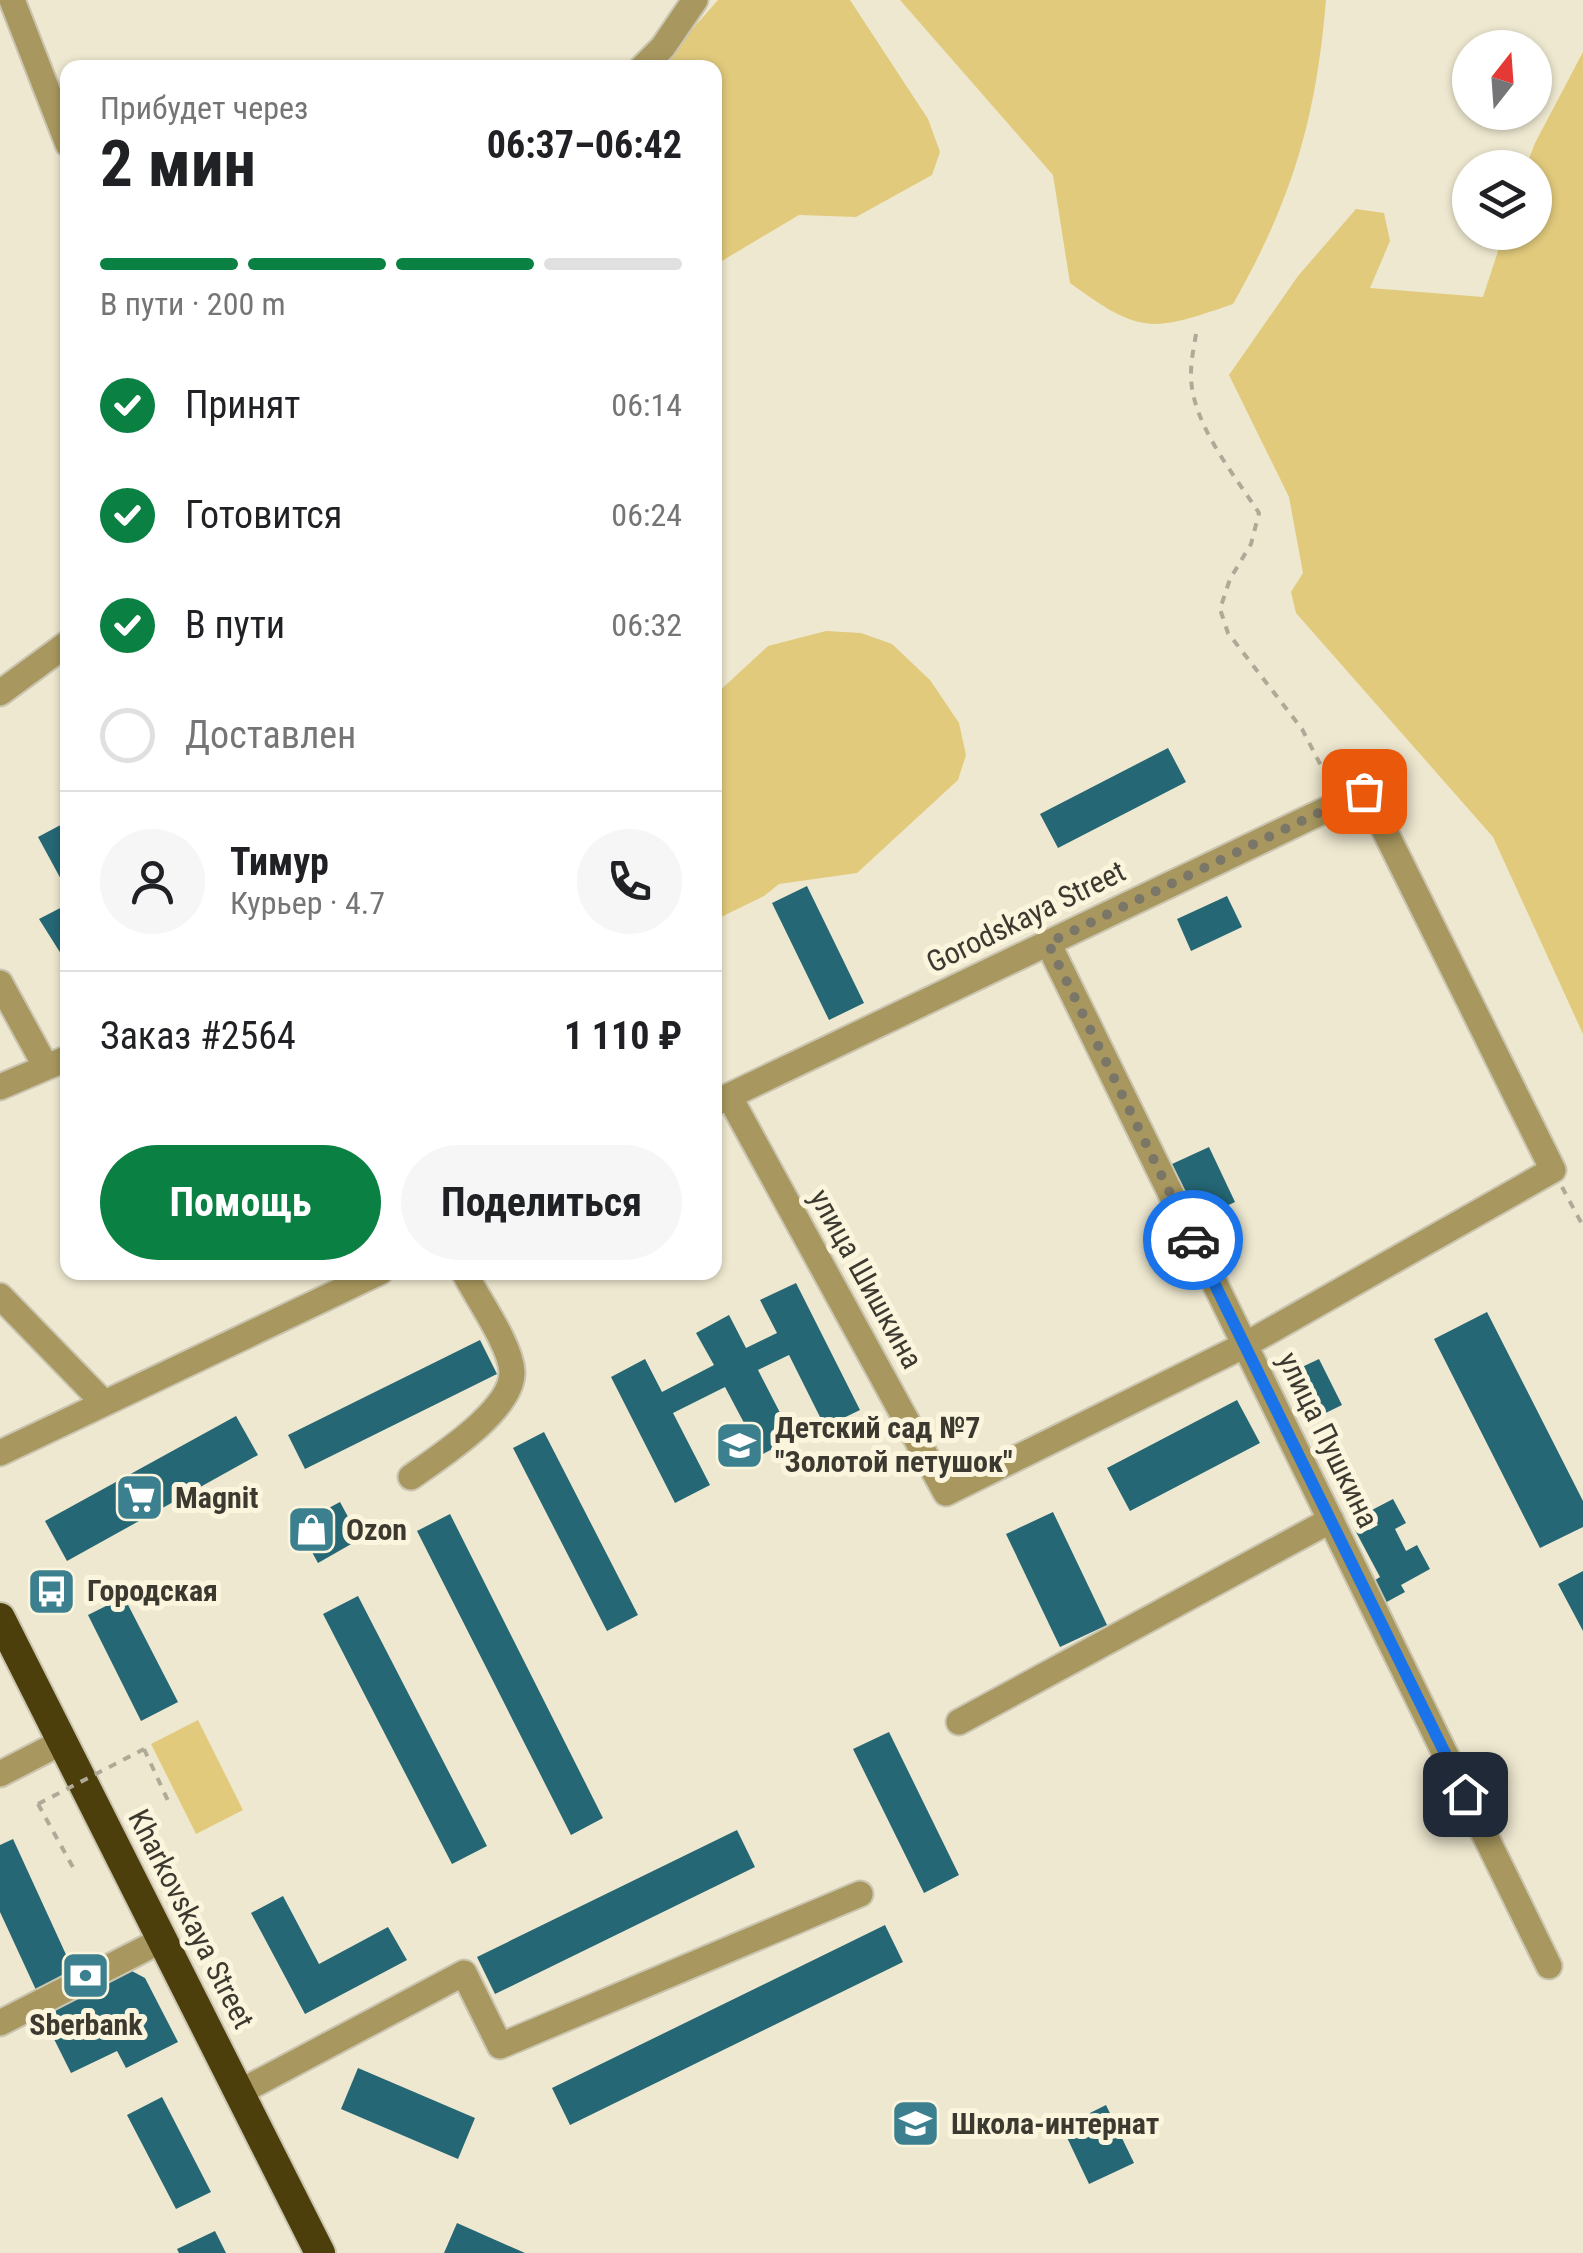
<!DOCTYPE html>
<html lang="ru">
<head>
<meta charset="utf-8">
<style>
	:root { --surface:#fff; --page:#f6f6f6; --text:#202124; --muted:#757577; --line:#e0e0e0; --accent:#0b8043 }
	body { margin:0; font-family:"Roboto Condensed",sans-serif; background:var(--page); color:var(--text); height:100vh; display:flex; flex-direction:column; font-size:38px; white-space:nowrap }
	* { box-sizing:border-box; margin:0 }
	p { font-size:32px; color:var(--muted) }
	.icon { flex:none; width:55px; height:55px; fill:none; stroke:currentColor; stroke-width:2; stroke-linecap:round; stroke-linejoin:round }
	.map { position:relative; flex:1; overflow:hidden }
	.details { position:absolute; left:60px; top:60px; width:662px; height:1220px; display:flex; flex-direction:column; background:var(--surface); border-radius:20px; box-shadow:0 2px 8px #0004 }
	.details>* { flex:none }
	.needle { width:65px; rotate:17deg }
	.buttons { position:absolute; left:1452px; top:30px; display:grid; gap:20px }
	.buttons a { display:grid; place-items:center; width:100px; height:100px; border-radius:50%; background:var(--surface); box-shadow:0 2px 8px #0004; font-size:50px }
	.pin { position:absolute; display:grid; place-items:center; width:85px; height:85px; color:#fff; margin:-42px; border-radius:20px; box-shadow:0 5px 15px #0006 }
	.courier { position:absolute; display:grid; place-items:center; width:100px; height:100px; margin:-50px; border:8px solid #1a73e8; border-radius:50%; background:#fff; color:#222; box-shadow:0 2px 12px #0007 }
	.headline em { font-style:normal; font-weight:700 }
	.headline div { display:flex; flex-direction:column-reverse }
	.headline { display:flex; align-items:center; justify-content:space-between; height:170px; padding:0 40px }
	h1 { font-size:65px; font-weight:700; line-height:75px }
	.bar { display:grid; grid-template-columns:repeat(4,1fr); gap:15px 10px; align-content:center; height:120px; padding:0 40px }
	.bar i { height:12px; border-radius:8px; background:var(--line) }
	.bar .on { background:var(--accent) }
	.bar p { grid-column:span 4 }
	.line { display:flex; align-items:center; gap:25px; padding:0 40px; border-top:2px solid var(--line) }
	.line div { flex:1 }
	.round { display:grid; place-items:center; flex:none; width:105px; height:105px; border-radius:52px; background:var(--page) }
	ol { padding:0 40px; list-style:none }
	li { display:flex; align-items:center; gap:30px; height:110px }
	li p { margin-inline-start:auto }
	li .icon { padding:10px; border-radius:50%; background:var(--accent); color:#fff; stroke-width:4 }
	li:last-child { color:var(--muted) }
	li i { width:55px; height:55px; border:5px solid var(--line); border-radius:50% }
	.primary-button { display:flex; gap:20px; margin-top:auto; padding:20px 40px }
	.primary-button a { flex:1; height:115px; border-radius:60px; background:var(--accent); color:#fff; font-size:40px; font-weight:700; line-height:115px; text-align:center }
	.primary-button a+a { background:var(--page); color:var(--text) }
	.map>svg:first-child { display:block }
	.green { fill:#e1ca7c }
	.building { fill:#256775 }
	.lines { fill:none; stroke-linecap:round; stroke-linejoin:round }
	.minor-casing { stroke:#cac5b0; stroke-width:29 }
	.highway-casing { stroke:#cac5b0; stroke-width:34 }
	.path { stroke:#afaa97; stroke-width:4; stroke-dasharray:8 8; stroke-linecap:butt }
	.minor { stroke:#a8975e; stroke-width:25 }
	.highway { stroke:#4d3f0b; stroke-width:30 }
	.path-bridge { stroke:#afaa97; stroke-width:4; stroke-dasharray:8 8; stroke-linecap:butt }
	.done { stroke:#7a7668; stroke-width:10; stroke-dasharray:0 18 }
	.route { stroke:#1a73e8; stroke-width:12 }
	.labels { text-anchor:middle; stroke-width:10; stroke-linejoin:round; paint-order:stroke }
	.street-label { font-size:30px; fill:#3c3930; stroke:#fcf5dd }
	.poi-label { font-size:30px; font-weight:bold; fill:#3c3930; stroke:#fcf5dd; text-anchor:start }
</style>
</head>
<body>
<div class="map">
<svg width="1583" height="2253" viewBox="0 0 1583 2253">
	<rect width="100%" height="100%" fill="#eee8d0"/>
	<!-- green -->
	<path class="green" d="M 718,0 L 850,0 L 928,119 L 940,152 L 932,175 L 856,217 L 799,215 L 715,265 L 715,68 L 658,68 Z
		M 900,0 L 1326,0 C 1316,120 1292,200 1233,304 C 1152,332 1141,335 1070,283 L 1053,175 Z
		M 1583,52 L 1583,1034 L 1493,837 L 1296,613 L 1291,592 L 1303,573 L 1289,497 L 1229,375 L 1298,276 L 1356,209 L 1384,213 L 1390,241 L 1370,288 L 1483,297 L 1504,233 L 1535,232 L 1535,168 L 1526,167 L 1535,143 Z
		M 826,631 L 861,633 L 892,644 L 930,680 L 959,723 L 966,755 L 958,780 L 857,873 L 779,884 L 764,896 L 715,920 L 715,695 L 768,646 Z
		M 198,1720 L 243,1810 L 196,1834 L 151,1744 Z"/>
	<!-- building -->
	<path class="building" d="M 1168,748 L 1186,782 L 1058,848 L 1040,814 Z
		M 68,821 L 68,881 L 63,883 L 38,837 Z
		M 807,886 L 864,1003 L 829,1020 L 772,903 Z
		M 1227,896 L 1242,927 L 1191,951 L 1177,919 Z
		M 68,904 L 68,965 L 39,919 Z
		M 1209,1147 L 1235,1202 L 1199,1219 L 1172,1164 Z
		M 796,1283 L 860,1410 L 825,1427 L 789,1355 L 758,1370 L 793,1438 L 761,1455 L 725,1387 L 673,1413 L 710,1485 L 675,1503 L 611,1377 L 645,1359 L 662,1392 L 714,1365 L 696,1333 L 729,1315 L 746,1348 L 777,1333 L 760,1300 Z
		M 1487,1312 L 1583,1501 L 1583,1527 L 1540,1548 L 1434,1339 Z
		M 480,1340 L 497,1374 L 305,1469 L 288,1435 Z
		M 1319,1359 L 1342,1405 L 1305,1423 L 1283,1376 Z
		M 1237,1400 L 1260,1443 L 1130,1511 L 1107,1468 Z
		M 236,1416 L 258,1455 L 67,1561 L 45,1521 Z
		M 544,1432 L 638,1615 L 607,1631 L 513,1448 Z
		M 1393,1499 L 1406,1523 L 1395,1529 L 1406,1551 L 1417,1545 L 1430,1569 L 1401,1585 L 1405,1592 L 1383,1604 L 1372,1582 L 1380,1577 L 1355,1530 L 1366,1524 L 1369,1530 L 1378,1525 L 1370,1511 Z
		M 340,1502 L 360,1539 L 318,1563 L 297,1525 Z
		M 1053,1512 L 1107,1625 L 1060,1647 L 1006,1534 Z
		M 450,1514 L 603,1818 L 571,1835 L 417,1531 Z
		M 1583,1571 L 1583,1631 L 1558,1584 Z
		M 358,1596 L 487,1846 L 452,1864 L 323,1614 Z
		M 124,1597 L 178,1702 L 141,1721 L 88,1615 Z
		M 889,1732 L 959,1875 L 924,1893 L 853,1749 Z
		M 737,1830 L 755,1867 L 495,1994 L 477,1957 Z
		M 13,1839 L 74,1972 L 36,1990 L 0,1912 L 0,1845 Z
		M 283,1896 L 319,1964 L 388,1927 L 407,1960 L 305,2014 L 251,1913 Z
		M 885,1925 L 903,1962 L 570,2125 L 552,2088 Z
		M 128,1969 L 145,1978 L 178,2042 L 126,2068 L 117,2051 L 71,2073 L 39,2009 Z
		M 358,2068 L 475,2118 L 458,2159 L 341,2109 Z
		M 162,2097 L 211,2192 L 176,2209 L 127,2115 Z
		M 1106,2105 L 1134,2163 L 1089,2184 L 1062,2127 Z
		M 457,2223 L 525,2253 L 444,2253 Z
		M 215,2231 L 226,2253 L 179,2253 L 177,2249 Z"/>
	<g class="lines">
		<defs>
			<path id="minor" d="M 12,0 L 68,144
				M 642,68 L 663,47 L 695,0
				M 0,693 L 68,643
				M 1048,943 L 1549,1966
				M 0,983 L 46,1067
				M 0,1087 L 68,1058
				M 715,1103 L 729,1096 L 1365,791 L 1553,1170 L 1245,1345 L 946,1493 L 729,1096
				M 0,1296 L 103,1402
				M 0,1453 L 380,1272
				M 411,1477 C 439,1457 513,1410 512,1372 C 511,1345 477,1298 464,1272
				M 959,1722 L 1331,1520
				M 0,1774 L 62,1742
				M 0,2023 L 162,1940
				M 240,2092 L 464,1973 L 500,2046 L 860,1894"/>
			<path id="highway" d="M 0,1618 L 320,2253"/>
		</defs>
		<!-- minor casing -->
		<use href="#minor" class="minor-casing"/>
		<!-- highway casing -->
		<use href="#highway" class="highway-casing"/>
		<!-- path -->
		<path class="path" d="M 1196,334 C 1194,347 1191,360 1191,373 C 1190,422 1234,474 1259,513 L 1251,544 L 1230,579 L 1220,609 L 1228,633 L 1302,729 L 1331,785
			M 1562,1187 L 1583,1226
			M 144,1749 L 170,1805
			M 38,1804 L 75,1871"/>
		<!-- minor -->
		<use href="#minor" class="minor"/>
		<!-- highway -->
		<use href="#highway" class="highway"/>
		<!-- path-bridge -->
		<path class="path-bridge" d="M 38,1804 L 144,1749"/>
	</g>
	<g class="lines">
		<!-- done -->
		<path class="done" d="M 1193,1240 L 1048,943 L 1364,791"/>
		<!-- route -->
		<path class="route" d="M 1193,1240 L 1465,1794"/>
	</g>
	<!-- icons -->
	<defs>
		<symbol id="school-square" viewBox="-11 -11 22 22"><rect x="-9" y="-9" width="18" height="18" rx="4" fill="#3c808f" stroke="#fcf5dd"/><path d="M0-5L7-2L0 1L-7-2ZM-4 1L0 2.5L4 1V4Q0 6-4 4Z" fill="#fff"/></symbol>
		<symbol id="supermarket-square" viewBox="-11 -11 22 22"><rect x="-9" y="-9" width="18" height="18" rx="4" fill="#3c808f" stroke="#fcf5dd"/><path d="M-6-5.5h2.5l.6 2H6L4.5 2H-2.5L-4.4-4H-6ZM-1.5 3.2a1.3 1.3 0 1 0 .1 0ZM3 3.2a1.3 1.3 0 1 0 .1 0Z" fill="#fff"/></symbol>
		<symbol id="shop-square" viewBox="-11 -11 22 22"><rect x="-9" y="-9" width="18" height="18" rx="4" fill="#3c808f" stroke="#fcf5dd"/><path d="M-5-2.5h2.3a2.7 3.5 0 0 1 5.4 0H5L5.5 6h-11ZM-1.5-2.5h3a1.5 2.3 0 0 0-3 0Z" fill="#fff"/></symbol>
		<symbol id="bus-square" viewBox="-11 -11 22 22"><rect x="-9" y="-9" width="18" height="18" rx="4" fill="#3c808f" stroke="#fcf5dd"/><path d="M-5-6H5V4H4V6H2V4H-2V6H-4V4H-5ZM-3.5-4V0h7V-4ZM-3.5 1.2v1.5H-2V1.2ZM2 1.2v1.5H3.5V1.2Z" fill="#fff"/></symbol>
		<symbol id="bank-square" viewBox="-11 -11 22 22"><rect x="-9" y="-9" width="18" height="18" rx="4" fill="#3c808f" stroke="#fcf5dd"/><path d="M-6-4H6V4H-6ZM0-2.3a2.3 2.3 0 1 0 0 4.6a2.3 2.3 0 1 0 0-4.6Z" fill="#fff"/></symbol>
	</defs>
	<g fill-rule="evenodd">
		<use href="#school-square" x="712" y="1418" width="55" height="55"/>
		<use href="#supermarket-square" x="112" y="1470" width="55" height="55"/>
		<use href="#shop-square" x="284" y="1502" width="55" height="55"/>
		<use href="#bus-square" x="24" y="1564" width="55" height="55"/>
		<use href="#bank-square" x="58" y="1948" width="55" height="55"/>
		<use href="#school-square" x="888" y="2096" width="55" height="55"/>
	</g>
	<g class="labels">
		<!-- street labels -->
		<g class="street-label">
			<text transform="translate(1026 917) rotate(-26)" y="10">Gorodskaya Street</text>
			<text transform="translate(866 1279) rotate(61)" y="10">улица Шишкина</text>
			<text transform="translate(1328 1440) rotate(64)" y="10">улица Пушкина</text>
			<text transform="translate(191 1919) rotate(63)" y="10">Kharkovskaya Street</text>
		</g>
		<!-- poi labels -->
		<g class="poi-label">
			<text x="775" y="1438">Детский сад №7<tspan x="775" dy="34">"Золотой петушок"</tspan></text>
			<text x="175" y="1508">Magnit</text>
			<text x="346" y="1540">Ozon</text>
			<text x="87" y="1601">Городская</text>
			<text x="86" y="2035" text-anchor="middle">Sberbank</text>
			<text x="951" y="2134">Школа-интернат</text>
		</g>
	</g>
</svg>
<div class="buttons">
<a><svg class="needle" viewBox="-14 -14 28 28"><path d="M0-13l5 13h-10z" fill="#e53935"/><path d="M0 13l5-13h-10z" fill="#757577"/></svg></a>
<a><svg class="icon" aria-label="layers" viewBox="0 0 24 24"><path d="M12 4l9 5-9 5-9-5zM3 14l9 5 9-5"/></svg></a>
</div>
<div class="pin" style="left:1364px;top:791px;background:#ea580c"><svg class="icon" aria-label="bag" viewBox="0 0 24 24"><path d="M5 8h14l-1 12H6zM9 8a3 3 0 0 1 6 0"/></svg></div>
<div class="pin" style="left:1465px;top:1794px;background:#1f2937"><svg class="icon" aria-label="home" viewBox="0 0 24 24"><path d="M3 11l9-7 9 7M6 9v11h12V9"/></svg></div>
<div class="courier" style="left:1193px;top:1240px"><svg class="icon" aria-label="car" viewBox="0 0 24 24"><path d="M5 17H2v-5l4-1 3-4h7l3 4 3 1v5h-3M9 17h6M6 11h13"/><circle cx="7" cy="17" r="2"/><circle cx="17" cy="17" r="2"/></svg></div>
<section class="details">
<div class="headline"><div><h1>2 мин</h1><p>Прибудет через</p></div><em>06:37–06:42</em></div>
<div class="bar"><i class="on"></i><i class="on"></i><i class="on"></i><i></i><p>В пути · 200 m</p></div>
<ol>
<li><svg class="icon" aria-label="check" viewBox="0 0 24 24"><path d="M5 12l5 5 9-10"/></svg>Принят<p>06:14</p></li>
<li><svg class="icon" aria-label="check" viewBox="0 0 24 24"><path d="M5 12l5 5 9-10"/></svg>Готовится<p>06:24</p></li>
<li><svg class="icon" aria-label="check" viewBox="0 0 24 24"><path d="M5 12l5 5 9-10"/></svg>В пути<p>06:32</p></li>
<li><i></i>Доставлен</li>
</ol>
<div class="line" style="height:180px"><a class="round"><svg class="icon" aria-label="person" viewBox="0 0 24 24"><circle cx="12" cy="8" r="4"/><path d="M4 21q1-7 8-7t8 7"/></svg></a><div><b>Тимур</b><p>Курьер · 4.7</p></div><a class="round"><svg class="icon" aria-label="phone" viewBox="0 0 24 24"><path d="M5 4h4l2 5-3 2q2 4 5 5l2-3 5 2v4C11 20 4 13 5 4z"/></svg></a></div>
<div class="line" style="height:130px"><div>Заказ #2564</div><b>1 110 ₽</b></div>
<div class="primary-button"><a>Помощь</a><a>Поделиться</a></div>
</section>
</div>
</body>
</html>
